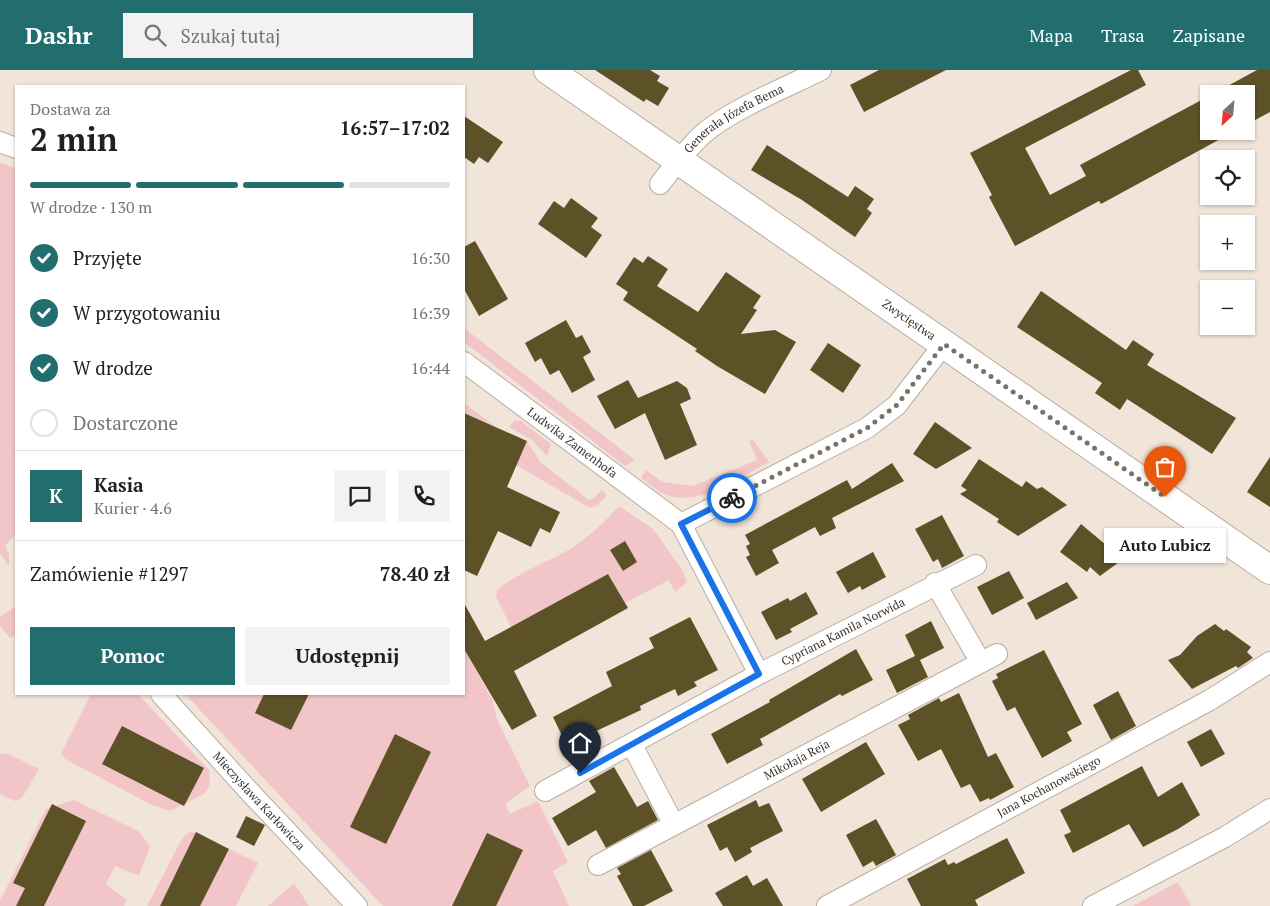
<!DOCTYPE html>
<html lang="pl">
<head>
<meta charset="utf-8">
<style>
	:root { --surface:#fff; --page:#f2f2f2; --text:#202124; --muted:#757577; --line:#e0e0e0; --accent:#226e6f }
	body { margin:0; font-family:"PT Serif",serif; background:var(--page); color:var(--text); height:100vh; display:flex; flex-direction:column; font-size:19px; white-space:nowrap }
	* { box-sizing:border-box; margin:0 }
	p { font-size:16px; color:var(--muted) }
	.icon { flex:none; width:28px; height:28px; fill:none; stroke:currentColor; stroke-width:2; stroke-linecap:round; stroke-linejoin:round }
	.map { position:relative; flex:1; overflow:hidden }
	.sheet { position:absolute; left:15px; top:15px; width:450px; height:610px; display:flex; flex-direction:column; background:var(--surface); border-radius:0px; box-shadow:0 1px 4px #0004 }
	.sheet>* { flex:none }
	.needle { width:32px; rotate:206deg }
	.buttons { position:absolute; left:1200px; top:15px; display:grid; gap:10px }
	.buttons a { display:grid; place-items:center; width:55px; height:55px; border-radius:0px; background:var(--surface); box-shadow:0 1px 4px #0004; font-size:25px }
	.pin { position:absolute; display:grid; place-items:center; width:42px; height:42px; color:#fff; margin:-51px -21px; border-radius:50% 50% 50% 0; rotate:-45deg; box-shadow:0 0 5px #0007 }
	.pin .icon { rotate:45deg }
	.courier { position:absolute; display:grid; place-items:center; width:50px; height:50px; margin:-25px; border:4px solid #1a73e8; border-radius:50%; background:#fff; color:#222; box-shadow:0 1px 6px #0007 }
	.bubble { position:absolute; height:35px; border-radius:0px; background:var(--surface); box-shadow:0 1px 4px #0004; font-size:16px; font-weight:700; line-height:35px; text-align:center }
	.headline em { font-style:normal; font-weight:700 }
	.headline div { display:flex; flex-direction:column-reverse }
	.headline { display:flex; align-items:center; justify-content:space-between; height:85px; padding:0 15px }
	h1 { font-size:32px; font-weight:700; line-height:38px }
	.bar { display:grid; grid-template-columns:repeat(4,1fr); gap:8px 5px; align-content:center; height:60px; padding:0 15px }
	.bar i { height:6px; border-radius:4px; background:var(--line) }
	.bar .selected { background:var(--accent) }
	.bar p { grid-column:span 4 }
	.line { display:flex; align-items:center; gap:12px; padding:0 15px; border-top:1px solid var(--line) }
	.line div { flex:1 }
	.round { display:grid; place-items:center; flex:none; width:52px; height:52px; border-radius:0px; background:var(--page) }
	ol { padding:0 15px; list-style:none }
	li { display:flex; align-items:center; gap:15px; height:55px }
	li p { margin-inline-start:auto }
	li .icon { padding:5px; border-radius:50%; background:var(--accent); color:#fff; stroke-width:4 }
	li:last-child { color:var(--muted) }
	li i { width:28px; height:28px; border:2px solid var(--line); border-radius:50% }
	.button { display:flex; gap:10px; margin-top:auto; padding:10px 15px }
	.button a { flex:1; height:58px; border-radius:0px; background:var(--accent); color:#fff; font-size:20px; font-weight:700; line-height:58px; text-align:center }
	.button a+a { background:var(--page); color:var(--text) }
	header { display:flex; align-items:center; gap:30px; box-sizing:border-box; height:70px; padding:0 25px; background:var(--accent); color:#fff }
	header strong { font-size:24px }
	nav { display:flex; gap:28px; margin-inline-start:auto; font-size:18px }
	.search { width:350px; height:45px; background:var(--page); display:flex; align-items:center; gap:12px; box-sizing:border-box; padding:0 18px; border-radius:0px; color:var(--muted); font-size:19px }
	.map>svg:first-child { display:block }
	.green { fill:#f2c6c8 }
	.building { fill:#5d5128 }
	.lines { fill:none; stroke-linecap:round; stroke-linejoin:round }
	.street-casing { stroke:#baada1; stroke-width:22 }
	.secondary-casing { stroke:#baada1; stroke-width:30 }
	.street { stroke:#fff; stroke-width:20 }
	.secondary { stroke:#fff; stroke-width:28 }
	.done { stroke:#79726a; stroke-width:5; stroke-dasharray:0 9 }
	.route { stroke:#1a73e8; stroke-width:6 }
	.labels { text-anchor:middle; stroke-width:5; stroke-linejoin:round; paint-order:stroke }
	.street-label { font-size:12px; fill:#39342f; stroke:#fff }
</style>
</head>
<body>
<header>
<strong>Dashr</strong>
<div class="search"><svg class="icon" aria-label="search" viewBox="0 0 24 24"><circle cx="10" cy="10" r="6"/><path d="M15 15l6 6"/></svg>Szukaj tutaj</div>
<nav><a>Mapa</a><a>Trasa</a><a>Zapisane</a></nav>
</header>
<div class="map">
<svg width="1270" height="836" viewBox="0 0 1270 836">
	<rect width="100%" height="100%" fill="#f1e4d8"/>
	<!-- green -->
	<path class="green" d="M 0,93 L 16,98 L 16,465 L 5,475 L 9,484 L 9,496 L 0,483 Z
		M 464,258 L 635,390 L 625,396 L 464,272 Z
		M 464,333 L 495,356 L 464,343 Z
		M 515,350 L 521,351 L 551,374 L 547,386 L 532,370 L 509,357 Z
		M 753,370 L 769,392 C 738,408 695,441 660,422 C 654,418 647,412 641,408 L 646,400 L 662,412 L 693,416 L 757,390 L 749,371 Z
		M 527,371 L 540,392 L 589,430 L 595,427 L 602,420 L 607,425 L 598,435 L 590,438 L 516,395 Z
		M 619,436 L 653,459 L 682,500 L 687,512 L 675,522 L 669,510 L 625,533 L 608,504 L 511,557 L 496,527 L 497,520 C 517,504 542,494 565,482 C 586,470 604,453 619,436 Z
		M 16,536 L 16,565 L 10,568 L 0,556 L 0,547 Z
		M 464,579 L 493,631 L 497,649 L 530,716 L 505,734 L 510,744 L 538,731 L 568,792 L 553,801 L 569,836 L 383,836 L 185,624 L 464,624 Z
		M 91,624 L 138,624 L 209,700 L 210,715 L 204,724 L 170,741 L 152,735 L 65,689 L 61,683 Z
		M 7,683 L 39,699 L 22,728 L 15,731 L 0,724 L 0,684 Z
		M 74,730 L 138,761 L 150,776 L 139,806 L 115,796 L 106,814 L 127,830 L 124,836 L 0,836 L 0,831 L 46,739 Z
		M 191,761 L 258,793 L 236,836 L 147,836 L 183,767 Z
		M 1178,812 L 1191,836 L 1133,836 Z
		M 294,813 L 309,836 L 268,836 Z"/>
	<!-- building -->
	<path class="building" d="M 595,0 L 650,0 L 660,6 L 657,11 L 669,18 L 658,36 L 646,29 L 644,32 Z
		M 879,0 L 946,0 L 864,42 L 850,15 Z
		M 1131,0 L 1138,0 L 1146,15 L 1025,78 L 1050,125 L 1086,106 L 1080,95 L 1209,26 L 1209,61 L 1235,61 L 1101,134 L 1099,131 L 1015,176 L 989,127 L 992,125 L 970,83 Z
		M 1257,0 L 1270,0 L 1270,42 L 1246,55 L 1246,24 L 1213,24 Z
		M 464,46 L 503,72 L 488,93 L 479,87 L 474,94 L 464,87 Z
		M 767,75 L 848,127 L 855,116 L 874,129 L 867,139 L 872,143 L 855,167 L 802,130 L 751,100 Z
		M 571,128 L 598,148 L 591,157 L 602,165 L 586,188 L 538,154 L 554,131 L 564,138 Z
		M 475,171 L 508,229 L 479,246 L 464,219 L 464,177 Z
		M 648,186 L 668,199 L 657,216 L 698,242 L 726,202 L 761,226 L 753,238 L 757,240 L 741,264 L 775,260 L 796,272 L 765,324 L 717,296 L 695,281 L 697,279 L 623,230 L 628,222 L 616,214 L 634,187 L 643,193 Z
		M 1041,221 L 1126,280 L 1133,270 L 1154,284 L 1147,295 L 1236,348 L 1212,384 L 1127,329 L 1120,340 L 1095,323 L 1102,313 L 1017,257 Z
		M 566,250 L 576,268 L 582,265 L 591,282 L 583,287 L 595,310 L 572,323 L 559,300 L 550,305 L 541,288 L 535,292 L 525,273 Z
		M 828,273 L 861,295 L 843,323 L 810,300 Z
		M 628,310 L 638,328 L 677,311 L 687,318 L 691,329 L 680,334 L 697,375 L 665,390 L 645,343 L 615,359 L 597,326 Z
		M 464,343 L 527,371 L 507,417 L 560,442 L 550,463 L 540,458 L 531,477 L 498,461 L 477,506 L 464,500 Z
		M 935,352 L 972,378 L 936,399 L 913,384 Z
		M 1270,387 L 1270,437 L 1247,422 Z
		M 979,389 L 1022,417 L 1026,411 L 1037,419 L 1042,417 L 1067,435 L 1018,466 L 997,452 L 999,449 L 960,424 L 967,420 L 961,416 Z
		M 892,393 L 904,411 L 832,448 L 836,458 L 820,466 L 815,457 L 772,480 L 779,493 L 756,506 L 746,487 L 750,485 L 746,476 L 750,474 L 745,465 L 847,410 L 852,419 Z
		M 942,445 L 964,486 L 942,498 L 938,489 L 933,492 L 915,459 Z
		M 1081,454 L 1106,475 L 1111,469 L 1130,484 L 1100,506 L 1090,497 L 1087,502 L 1060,482 Z
		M 625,471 L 637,492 L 623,501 L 610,480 Z
		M 873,482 L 886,507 L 862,520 L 860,516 L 848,523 L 836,502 Z
		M 1009,501 L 1024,528 L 992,545 L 977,517 Z
		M 608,504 L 628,538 L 514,601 L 537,646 L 512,660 L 464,579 L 464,533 L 485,571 Z
		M 1067,512 L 1078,528 L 1036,550 L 1027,533 Z
		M 806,522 L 818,544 L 790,559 L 792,562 L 776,570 L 761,542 L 788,528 L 790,531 Z
		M 690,547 L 718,600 L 694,612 L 697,616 L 678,626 L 675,619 L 640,636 L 641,640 L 575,671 L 572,666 L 564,670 L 553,647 L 612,616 L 606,602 L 654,578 L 649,568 Z
		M 931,551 L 944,578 L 920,590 L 928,607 L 897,623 L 886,600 L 915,586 L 905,565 Z
		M 1215,554 L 1224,561 L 1226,559 L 1251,577 L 1247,582 L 1253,588 L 1238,598 L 1236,596 L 1192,619 L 1168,590 L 1180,585 L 1197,566 Z
		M 856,579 L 873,610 L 842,626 L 840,624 L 760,669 L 763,675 L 727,694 L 711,664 L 770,632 L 769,630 Z
		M 1044,580 L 1082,654 L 1067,662 L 1072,671 L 1042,688 L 1015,637 L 1007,641 L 992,611 L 998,608 L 996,604 Z
		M 1118,621 L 1136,656 L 1111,670 L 1093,635 Z
		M 959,623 L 988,687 L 996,683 L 1014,717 L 990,730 L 989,728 L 980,732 L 970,714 L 961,718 L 941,679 L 918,691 L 898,655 L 910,649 L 908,645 L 939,628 L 941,632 Z
		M 264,624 L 309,624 L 291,660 L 255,643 Z
		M 122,656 L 204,698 L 184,736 L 102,694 Z
		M 1211,659 L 1225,684 L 1201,697 L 1187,672 Z
		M 395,664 L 431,682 L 386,774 L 350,757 Z
		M 866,672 L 885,704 L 821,742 L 802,709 Z
		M 1142,696 L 1158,727 L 1182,712 L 1200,745 L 1178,759 L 1143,777 L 1129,754 L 1073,783 L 1064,765 L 1071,762 L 1060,740 Z
		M 614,697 L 637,737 L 648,731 L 658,750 L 606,778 L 596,760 L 568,776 L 552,748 L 596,722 L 589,711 Z
		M 756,730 L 759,737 L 769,733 L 783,761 L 750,778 L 752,782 L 735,792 L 727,777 L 720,781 L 707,755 Z
		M 52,734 L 86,751 L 44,836 L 16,836 L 25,818 L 13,813 Z
		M 246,746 L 265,755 L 254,776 L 236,767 Z
		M 876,749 L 896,785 L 876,796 L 873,791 L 863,797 L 846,765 Z
		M 196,762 L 229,779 L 200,836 L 160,836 Z
		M 487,763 L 523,780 L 496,836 L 452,836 Z
		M 1007,768 L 1025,803 L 975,830 L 978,836 L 921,836 L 907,809 L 945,789 L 948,795 L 954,792 L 956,794 Z
		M 651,780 L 673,821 L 644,836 L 633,836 L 617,806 L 621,804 L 617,798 Z
		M 747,805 L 753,816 L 767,808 L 783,836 L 723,836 L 715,823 Z"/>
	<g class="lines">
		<defs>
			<g id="street">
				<path d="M 0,72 L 16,78"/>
				<path id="s1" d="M 660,114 C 673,97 687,79 703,64 C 730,40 787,17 821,0"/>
				<path id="s2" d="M 464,292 L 681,454 L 759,604"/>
				<path d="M 681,454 L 867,358 L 897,335 L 944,274"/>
				<path d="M 935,513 L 980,591"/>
				<path id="s3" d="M 161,624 L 247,719 L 357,836"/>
				<path d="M 632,675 L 673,753"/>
				<path id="s4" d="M 545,721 L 759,604 L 976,495"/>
				<path id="s5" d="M 598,795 L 997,584"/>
				<path id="s6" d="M 827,836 L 1210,630 L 1270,592"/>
				<path d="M 1093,836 L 1225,767 L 1270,739"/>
			</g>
			<g id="secondary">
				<path id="s7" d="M 548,0 L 1270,500"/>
			</g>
		</defs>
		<!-- street casing -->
		<use href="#street" class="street-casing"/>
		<!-- secondary casing -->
		<use href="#secondary" class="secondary-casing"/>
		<!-- street -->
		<use href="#street" class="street"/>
		<!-- secondary -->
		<use href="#secondary" class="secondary"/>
	</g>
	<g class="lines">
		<!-- done -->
		<path class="done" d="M 732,428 L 867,358 L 897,335 L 944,274 L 1165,427"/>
		<!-- route -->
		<path class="route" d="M 580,703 L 759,604 L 681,454 L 732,428"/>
	</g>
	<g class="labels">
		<!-- street labels -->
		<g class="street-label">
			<text dy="4" stroke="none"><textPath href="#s1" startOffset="100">Generała Józefa Bema</textPath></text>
			<text dy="4" stroke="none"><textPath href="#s7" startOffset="439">Zwycięstwa</textPath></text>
			<text dy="4" stroke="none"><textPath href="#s2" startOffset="135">Ludwika Zamenhofa</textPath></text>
			<text dy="4" stroke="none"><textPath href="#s4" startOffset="338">Cypriana Kamila Norwida</textPath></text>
			<text dy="4" stroke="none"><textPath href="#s5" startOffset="225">Mikołaja Reja</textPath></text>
			<text dy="4" stroke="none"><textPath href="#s6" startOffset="252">Jana Kochanowskiego</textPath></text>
			<text dy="4" stroke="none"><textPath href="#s3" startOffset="145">Mieczysława Karłowicza</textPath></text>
		</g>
	</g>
</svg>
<div class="buttons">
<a><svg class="needle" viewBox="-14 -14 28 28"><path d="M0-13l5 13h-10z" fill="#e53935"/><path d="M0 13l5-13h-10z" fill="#757577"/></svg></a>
<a><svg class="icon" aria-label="locate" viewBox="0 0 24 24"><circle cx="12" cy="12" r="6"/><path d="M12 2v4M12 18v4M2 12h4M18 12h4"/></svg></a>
<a>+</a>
<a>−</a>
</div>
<div class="pin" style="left:1165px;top:427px;background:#ea580c"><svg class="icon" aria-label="bag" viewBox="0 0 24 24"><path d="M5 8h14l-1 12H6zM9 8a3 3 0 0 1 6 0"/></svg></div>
<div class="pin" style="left:580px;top:703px;background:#1f2937"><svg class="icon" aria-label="home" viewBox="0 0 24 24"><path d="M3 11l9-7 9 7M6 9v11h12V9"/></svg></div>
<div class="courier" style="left:732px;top:428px"><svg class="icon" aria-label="bike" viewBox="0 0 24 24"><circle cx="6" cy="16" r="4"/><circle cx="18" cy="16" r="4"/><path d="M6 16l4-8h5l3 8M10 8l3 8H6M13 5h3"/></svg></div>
<div class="bubble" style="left:1104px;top:458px;width:122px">Auto Lubicz</div>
<section class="sheet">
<div class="headline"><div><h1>2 min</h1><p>Dostawa za</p></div><em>16:57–17:02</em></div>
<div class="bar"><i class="selected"></i><i class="selected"></i><i class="selected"></i><i></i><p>W drodze · 130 m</p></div>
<ol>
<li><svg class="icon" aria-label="check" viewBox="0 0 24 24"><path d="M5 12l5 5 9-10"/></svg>Przyjęte<p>16:30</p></li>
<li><svg class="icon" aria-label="check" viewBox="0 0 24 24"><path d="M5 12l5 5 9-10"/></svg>W przygotowaniu<p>16:39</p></li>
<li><svg class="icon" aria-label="check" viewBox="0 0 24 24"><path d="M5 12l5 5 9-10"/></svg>W drodze<p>16:44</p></li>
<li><i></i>Dostarczone</li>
</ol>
<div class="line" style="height:90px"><b class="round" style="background:var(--accent);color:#fff">K</b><div><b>Kasia</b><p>Kurier · 4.6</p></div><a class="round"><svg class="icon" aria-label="chat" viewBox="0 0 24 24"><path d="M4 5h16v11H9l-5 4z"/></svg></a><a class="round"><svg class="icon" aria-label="phone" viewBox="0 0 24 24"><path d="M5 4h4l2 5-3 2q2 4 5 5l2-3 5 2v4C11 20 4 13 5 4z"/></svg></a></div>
<div class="line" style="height:65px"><div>Zamówienie #1297</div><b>78.40 zł</b></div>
<div class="button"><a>Pomoc</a><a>Udostępnij</a></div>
</section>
</div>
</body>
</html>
